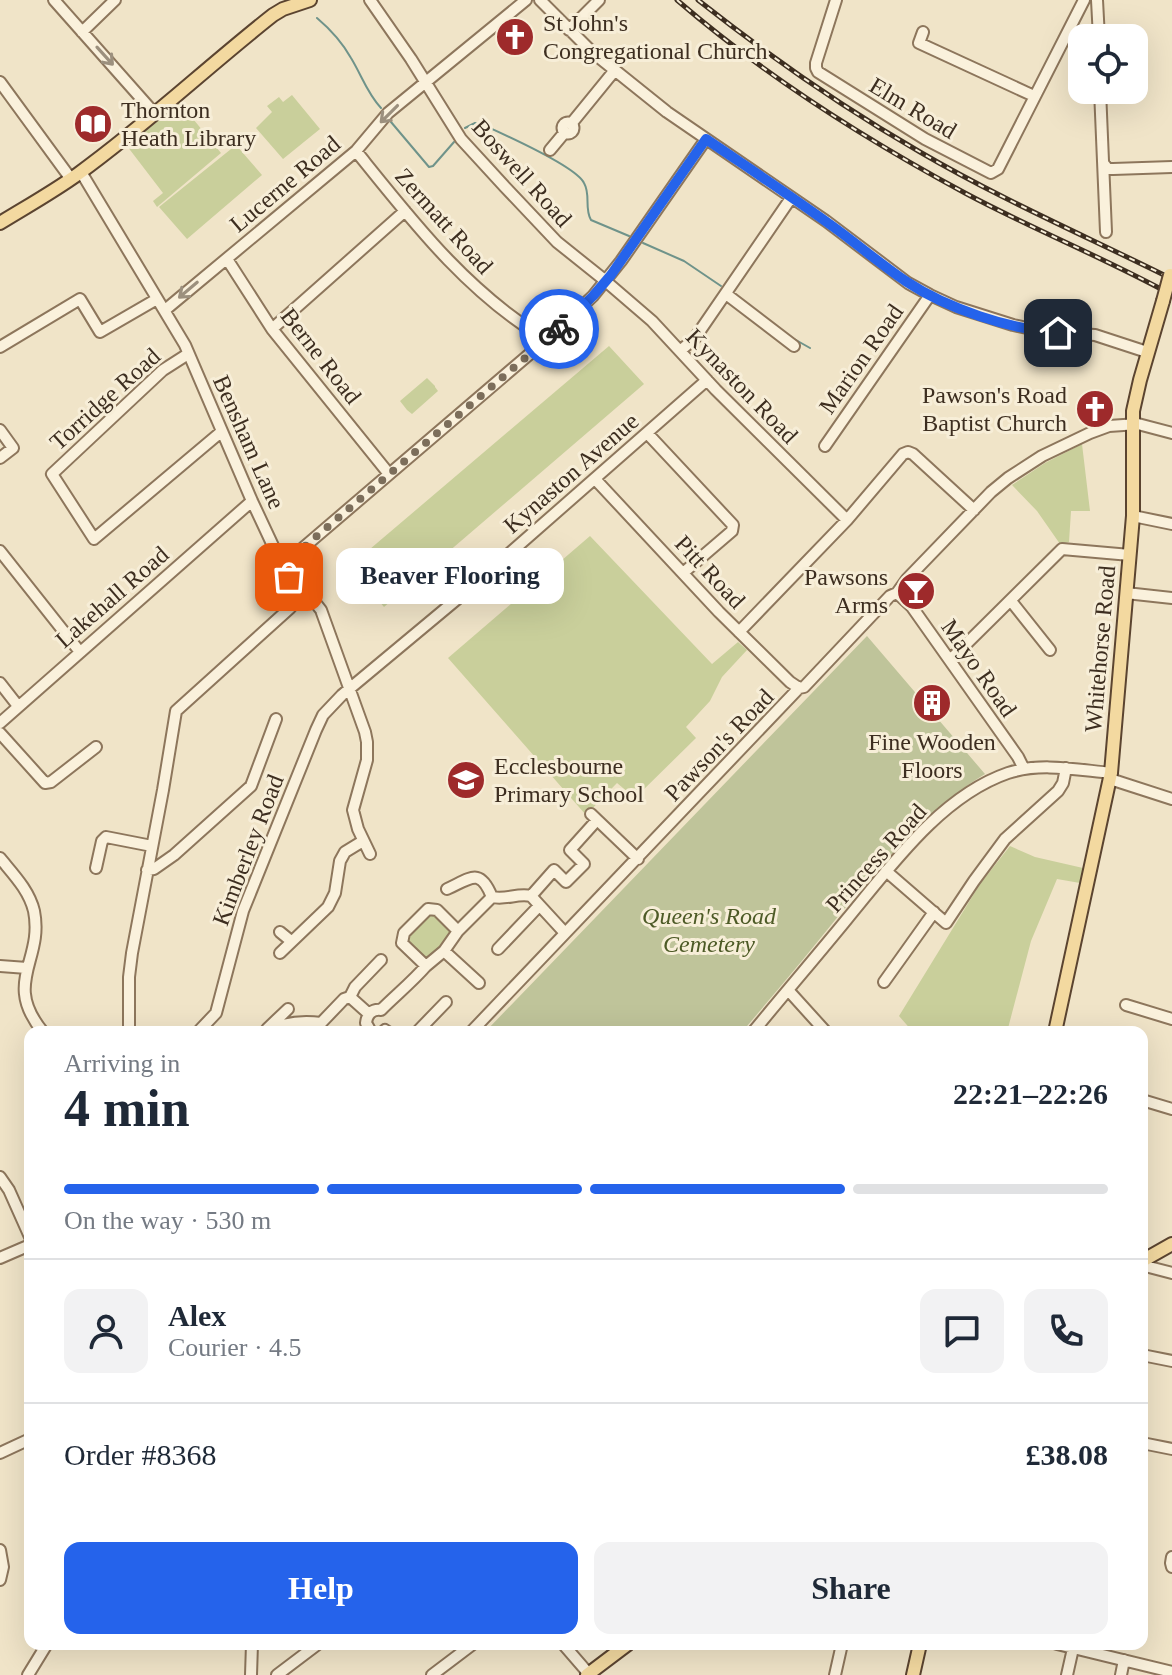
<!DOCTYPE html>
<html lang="en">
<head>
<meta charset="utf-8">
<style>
	:root { --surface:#fff; --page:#f2f2f3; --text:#1f2937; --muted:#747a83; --line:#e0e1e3; --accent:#2563eb }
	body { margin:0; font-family:"Times New Roman",serif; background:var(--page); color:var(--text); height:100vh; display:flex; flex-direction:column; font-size:30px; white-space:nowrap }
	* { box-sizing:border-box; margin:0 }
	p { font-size:26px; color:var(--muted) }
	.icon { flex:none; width:44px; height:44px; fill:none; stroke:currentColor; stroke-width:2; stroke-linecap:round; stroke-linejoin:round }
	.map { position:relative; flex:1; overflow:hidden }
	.drawer { position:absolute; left:24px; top:1026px; width:1124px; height:624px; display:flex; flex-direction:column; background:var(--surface); border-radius:16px; box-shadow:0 8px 32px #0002 }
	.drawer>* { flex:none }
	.tools { position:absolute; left:1068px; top:24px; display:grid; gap:16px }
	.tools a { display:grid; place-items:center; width:80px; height:80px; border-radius:16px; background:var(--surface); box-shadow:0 8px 32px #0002; font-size:40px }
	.pin { position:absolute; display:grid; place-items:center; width:68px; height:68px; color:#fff; margin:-34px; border-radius:16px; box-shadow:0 4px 12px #0006 }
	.courier { position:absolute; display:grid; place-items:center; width:80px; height:80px; margin:-40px; border:6px solid #2563eb; border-radius:50%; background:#fff; color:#222; box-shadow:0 2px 10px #0007 }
	.bubble { position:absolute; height:56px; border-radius:16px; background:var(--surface); box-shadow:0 8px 32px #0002; font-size:26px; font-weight:700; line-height:56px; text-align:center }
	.summary em { font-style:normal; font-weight:700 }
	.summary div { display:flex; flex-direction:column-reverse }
	.summary { display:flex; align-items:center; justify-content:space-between; height:136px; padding:0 40px }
	h1 { font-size:52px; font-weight:700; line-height:60px }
	.bar { display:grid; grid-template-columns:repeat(4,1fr); gap:12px 8px; align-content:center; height:96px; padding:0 40px }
	.bar i { height:10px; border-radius:6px; background:var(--line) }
	.bar .on { background:var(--accent) }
	.bar p { grid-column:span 4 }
	.line { display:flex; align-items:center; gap:20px; padding:0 40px; border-top:2px solid var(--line) }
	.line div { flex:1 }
	.round { display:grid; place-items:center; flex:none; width:84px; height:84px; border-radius:16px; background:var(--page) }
	.cta { display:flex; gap:16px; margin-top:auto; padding:16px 40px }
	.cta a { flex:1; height:92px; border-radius:16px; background:var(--accent); color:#fff; font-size:32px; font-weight:700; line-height:92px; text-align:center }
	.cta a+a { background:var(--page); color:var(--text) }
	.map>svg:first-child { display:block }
	.green { fill:#c9cf9b }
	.cemetery { fill:#bfc49a }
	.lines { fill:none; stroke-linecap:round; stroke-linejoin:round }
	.stream { stroke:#6f938a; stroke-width:2 }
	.minor-casing { stroke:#8d765c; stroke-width:14 }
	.major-casing { stroke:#5b4430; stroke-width:16 }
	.minor { stroke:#faf1dc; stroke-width:10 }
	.major { stroke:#f3d9a0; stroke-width:12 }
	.rail-casing { stroke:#3d2e20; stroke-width:5 }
	.rail { stroke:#f7eed8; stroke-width:2; stroke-dasharray:6; stroke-linecap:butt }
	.major-bridge-casing { stroke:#5b4430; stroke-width:16; stroke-linecap:butt }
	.major-bridge { stroke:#f3d9a0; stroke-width:12 }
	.oneway { stroke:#9c907e }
	.done { stroke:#7c6e5b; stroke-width:8; stroke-dasharray:0 14.4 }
	.route { stroke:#2563eb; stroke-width:10 }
	.labels { text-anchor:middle; stroke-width:6; stroke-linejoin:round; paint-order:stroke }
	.poi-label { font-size:24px; fill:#3d2e20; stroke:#f7eed8; text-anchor:start }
	.street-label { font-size:24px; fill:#3d2e20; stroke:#f7eed8 }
	.park-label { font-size:24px; font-style:italic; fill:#4d5a26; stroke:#f7eed8 }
</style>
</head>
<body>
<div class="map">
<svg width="1172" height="1675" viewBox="0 0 1172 1675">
	<rect width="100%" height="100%" fill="#f0e4c8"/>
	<!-- green -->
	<path class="green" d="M 292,95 L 320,129 L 283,159 L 256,128 L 272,112 L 267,106 L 279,97 L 283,102 Z
		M 180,103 L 221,153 L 157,207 L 153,201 L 163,193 L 127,146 Z
		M 236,145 L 262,175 L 187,239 L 159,207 Z
		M 609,346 L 644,384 L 384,607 L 350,566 Z
		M 427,378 L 435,386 L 435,387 L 438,391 L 412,414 L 407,410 L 400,401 Z
		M 1082,444 L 1090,511 L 1071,511 L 1069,542 L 1060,544 L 1037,511 L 1012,485 L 1045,463 Z
		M 590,536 L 712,664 L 738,642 L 747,650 L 722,677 L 710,701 L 686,727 L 696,738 L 635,798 L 617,783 L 586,815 L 448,658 Z
		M 1010,846 L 1035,857 L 1083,868 L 1080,883 L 1057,879 L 1031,941 L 1007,1032 L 913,1032 L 899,1016 L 980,884 Z
		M 434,912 L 452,929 C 448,944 437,956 422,959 L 404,938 L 426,918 L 426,914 Z"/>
	<!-- cemetery -->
	<path class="cemetery" d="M 867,636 L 985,774 C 927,809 883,863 840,914 C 808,954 775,993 742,1032 L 485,1032 Z"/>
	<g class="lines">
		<!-- stream -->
		<path class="stream" d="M 317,18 C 330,29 342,42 351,58 C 362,76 367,93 381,108
			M 391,122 L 429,167 L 433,166 L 454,142
			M 465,128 L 475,123 L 481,124 C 501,133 576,166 584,183 C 591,195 584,208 591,220 L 629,236
			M 643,243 L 684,261 L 721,286
			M 787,335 L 810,348"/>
		<defs>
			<path id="minor" d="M 54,0 L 155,114
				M 370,0 L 411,59 L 461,139 L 505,187 L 557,242 L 602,278 L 652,321 L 716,390 L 847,520
				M 540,0 L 591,51 L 667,112 L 826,221 L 908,283 L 930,295 L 956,307 L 1013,325 L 1046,332 L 1095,335 L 1147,352
				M 836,0 L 816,63 L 816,68 L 818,72 L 925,139 L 991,173 L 998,169 L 1084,0
				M 1097,0 L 1099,38
				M 569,30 L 599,0
				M 82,32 L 115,0
				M 923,32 L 919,43 L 1034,96
				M 0,82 L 71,179
				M 1100,90 L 1106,232
				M562.5 128a5.5 5.5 0 1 1 11 0a5.5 5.5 0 1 1-11 0Z
				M 571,124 L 615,70
				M 550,150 L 565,132
				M 356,151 C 414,223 466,291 546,340
				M 1104,164 L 1108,169 L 1113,169 L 1172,167
				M 81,172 L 185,345 L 252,501 L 296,595 L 295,602 L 290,608 L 176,711 L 163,790 L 132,953 L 129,977 L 129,1032
				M 227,259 L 272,329 L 389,474
				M 726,294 L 794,346
				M 165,310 L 356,151 L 388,113 L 526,0
				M 272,329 L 405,211
				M 0,347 L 80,299 L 100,332 L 157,299
				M 680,351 L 695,338 L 791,198
				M 188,354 L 163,370 L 52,474 L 94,539 L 221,432
				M 0,430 L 13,448 L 0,458
				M 647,433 L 733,525 L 732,531 L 683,573
				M 825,446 L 930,295
				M 595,479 L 719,612 L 790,682 L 799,688
				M 1133,516 L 1172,524
				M 0,551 L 80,652
				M 283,565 L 546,340 L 593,296 L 621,261 L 706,139
				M 897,593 L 912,607 L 1018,757 L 1024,769
				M 1126,593 L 1172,598
				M 296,597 L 310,596 L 321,610 L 365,732 L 367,742 L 367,760 L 353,810 L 358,829 L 370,854
				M 1011,601 L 1050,650
				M 739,632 L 847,520 L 903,454 L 908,452 L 913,454 L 974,510
				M 950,660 L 1062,549 L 1130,555
				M 0,683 L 18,706
				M 0,723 L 252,501
				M 0,733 L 45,783 L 51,782 L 96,747
				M 1110,779 L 1172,799
				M 591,814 L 638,859
				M 0,858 C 13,874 29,890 34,911 C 44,961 2,982 43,1032
				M 96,868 L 102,841 L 106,837 L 152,846
				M 147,870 L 154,869 L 174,855 L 251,786 L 276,719
				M 886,871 L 946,923 L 974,881 L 1005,839 L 1058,791 L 1063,783 L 1066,768
				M 447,889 C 471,878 480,867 492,897
				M 531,896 L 554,870 L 566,882 L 584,864 L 570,850 L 597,820
				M 458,931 L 437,910 L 428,909 L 404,933 L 402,943 L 426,966 L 444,951 L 458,931 L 492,897 C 507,900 517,893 531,896 L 565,933
				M 280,932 L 291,941
				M 498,949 L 539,906
				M 444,951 L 479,983
				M 280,953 L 328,907 L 335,893 L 340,861 L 345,852 L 363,841
				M 0,966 L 27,968
				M 884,982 L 934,912
				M 788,990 L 826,1032
				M 350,997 L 369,1014
				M 1126,1005 L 1172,1019
				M 267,1029 L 288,1009
				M 198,1032 L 216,1013 L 243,911 L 316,730 L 323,715 L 342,695 L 462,595 L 707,380
				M 264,1032 C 282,1023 300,1020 321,1023 L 344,999 L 350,997 L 355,987 L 381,960
				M 371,1032 L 366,1023 C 367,1014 372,1009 381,1010 C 396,995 412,982 426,966
				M 383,1032 L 385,1030 L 388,1032
				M 417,1032 L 446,1002
				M 471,1032 L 799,688 L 804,687 L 890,596 L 897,593 L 907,579 L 991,492 L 1008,478 L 1042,456 L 1090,433 L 1109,426 L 1138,424 L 1172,433
				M 753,1032 C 784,994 816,957 847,919 C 891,866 941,796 1008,773 C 1041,762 1078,770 1111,773
				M 1142,1100 L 1172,1109
				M 0,1177 L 9,1190 L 30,1237
				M 0,1258 L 30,1245
				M 1142,1261 L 1149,1267 L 1172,1273
				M 1142,1355 L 1172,1361
				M 1142,1443 L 1172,1449
				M 0,1453 L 30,1439
				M 0,1550 L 3,1567 L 0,1580
				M 1172,1557 L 1171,1563 L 1172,1567
				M 563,1644 L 589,1674
				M 1057,1644 L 1172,1672
				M 28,1675 L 47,1644
				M 251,1675 L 252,1644
				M 277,1675 L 318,1644
				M 432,1675 L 473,1644
				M 835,1675 L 842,1644
				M 1067,1675 L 1074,1644
				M 1121,1675 L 1124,1660"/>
			<path id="major" d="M 0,223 C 26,207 53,192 78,174 C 146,125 207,67 273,15 L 283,9 L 310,0
				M 1055,1032 L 1111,773 L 1133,516 L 1133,411 L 1140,380 L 1163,301
				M 1142,1261 L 1172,1244
				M 587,1675 L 628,1644
				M 913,1675 L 920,1644"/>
		</defs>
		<!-- minor casing -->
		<use href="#minor" class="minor-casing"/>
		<!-- major casing -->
		<use href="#major" class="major-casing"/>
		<!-- minor -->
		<use href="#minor" class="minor"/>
		<!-- major -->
		<use href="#major" class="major"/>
		<defs>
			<path id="rail" d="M 677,0 C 764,75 863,138 965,193 C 1032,229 1105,258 1172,295
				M 698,0 C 769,56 842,107 920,152 C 1002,200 1088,237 1172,279"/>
		</defs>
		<!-- rail casing -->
		<use href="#rail" class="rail-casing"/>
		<!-- rail -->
		<use href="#rail" class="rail"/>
		<defs>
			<path id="major-bridge" d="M 1163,301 L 1170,275"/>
		</defs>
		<!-- major-bridge casing -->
		<use href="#major-bridge" class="major-bridge-casing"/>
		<!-- major-bridge -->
		<use href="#major-bridge" class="major-bridge"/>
	</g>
	<!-- one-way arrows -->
	<defs><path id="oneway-shaft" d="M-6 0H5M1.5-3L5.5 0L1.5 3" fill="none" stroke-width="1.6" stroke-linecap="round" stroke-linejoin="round" transform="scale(2)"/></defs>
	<g class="oneway">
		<use href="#oneway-shaft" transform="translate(105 56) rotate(48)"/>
		<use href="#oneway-shaft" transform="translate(389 114) rotate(135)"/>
		<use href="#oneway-shaft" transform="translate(188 290) rotate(140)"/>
	</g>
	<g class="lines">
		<!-- done -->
		<path class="done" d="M 289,577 L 283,565 L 559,329"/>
		<!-- route -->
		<path class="route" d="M 559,329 L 593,296 L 611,275 L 706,139 C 747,167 788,194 828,223 C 855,242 880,264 907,282 C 948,309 1009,329 1058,333"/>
	</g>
	<!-- icons -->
	<defs>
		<symbol id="church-disc" viewBox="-11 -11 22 22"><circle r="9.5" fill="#9e2a2b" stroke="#f7eed8"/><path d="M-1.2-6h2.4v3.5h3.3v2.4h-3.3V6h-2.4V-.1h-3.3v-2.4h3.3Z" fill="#fff"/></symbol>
		<symbol id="library-disc" viewBox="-11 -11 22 22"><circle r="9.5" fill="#9e2a2b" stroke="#f7eed8"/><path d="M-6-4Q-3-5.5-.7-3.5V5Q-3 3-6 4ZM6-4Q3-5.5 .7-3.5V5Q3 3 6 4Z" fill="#fff"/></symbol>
		<symbol id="bar-disc" viewBox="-11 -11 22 22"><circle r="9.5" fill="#9e2a2b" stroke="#f7eed8"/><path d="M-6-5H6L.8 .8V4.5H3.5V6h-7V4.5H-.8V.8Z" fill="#fff"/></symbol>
		<symbol id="building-disc" viewBox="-11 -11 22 22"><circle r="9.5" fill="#9e2a2b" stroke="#f7eed8"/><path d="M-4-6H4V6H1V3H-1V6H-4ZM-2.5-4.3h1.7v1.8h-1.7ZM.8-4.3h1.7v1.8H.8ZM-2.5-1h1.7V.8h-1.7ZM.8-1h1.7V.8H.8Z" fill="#fff"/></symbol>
		<symbol id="school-disc" viewBox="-11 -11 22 22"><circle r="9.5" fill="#9e2a2b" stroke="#f7eed8"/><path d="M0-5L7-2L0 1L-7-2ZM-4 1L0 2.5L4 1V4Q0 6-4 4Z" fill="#fff"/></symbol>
	</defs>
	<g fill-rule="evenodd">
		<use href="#church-disc" x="493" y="15" width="44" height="44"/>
		<use href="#library-disc" x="71" y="102" width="44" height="44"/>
		<use href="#church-disc" x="1073" y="387" width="44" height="44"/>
		<use href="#bar-disc" x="894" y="569" width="44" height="44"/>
		<use href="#building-disc" x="910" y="681" width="44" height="44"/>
		<use href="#school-disc" x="444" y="758" width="44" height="44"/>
	</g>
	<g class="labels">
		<!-- poi labels -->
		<g class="poi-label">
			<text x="543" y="31">St John's<tspan x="543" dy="28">Congregational Church</tspan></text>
			<text x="121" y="118">Thornton<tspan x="121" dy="28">Heath Library</tspan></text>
			<text x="1067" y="403" text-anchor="end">Pawson's Road<tspan x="1067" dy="28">Baptist Church</tspan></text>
			<text x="888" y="585" text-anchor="end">Pawsons<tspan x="888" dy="28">Arms</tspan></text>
			<text x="932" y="750" text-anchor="middle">Fine Wooden<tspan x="932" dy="28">Floors</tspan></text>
			<text x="494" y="774">Ecclesbourne<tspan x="494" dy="28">Primary School</tspan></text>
		</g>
		<!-- street labels -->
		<g class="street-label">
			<text transform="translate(913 108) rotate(31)" y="8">Elm Road</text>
			<text transform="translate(522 173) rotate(48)" y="8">Boswell Road</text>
			<text transform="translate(285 184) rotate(-40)" y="8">Lucerne Road</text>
			<text transform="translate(444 221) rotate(48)" y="8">Zermatt Road</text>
			<text transform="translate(321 356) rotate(52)" y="8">Berne Road</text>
			<text transform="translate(861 359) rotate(-55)" y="8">Marion Road</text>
			<text transform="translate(742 386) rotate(46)" y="8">Kynaston Road</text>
			<text transform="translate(105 399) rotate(-42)" y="8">Torridge Road</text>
			<text transform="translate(249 442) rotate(66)" y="8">Bensham Lane</text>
			<text transform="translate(571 473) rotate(-41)" y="8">Kynaston Avenue</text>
			<text transform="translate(710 572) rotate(47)" y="8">Pitt Road</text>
			<text transform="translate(112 597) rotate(-41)" y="8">Lakehall Road</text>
			<text transform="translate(1100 649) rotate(-85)" y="8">Whitehorse Road</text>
			<text transform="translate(979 668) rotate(55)" y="8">Mayo Road</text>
			<text transform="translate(719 745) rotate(-46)" y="8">Pawson's Road</text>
			<text transform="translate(248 850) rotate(-69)" y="8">Kimberley Road</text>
			<text transform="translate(876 858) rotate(-48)" y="8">Princess Road</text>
		</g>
		<!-- park labels -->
		<g class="park-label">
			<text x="709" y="924">Queen's Road<tspan x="709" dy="28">Cemetery</tspan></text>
		</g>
	</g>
</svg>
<div class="tools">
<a><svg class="icon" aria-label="locate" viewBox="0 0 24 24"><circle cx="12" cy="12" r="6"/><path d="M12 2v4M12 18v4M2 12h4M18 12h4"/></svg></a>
</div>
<div class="pin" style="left:289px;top:577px;background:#ea580c"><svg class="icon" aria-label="bag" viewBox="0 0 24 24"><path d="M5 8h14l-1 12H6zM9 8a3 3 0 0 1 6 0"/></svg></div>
<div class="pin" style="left:1058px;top:333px;background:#1f2937"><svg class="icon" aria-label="home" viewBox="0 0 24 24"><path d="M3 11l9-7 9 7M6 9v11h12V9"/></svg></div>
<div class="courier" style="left:559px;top:329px"><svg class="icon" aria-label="bike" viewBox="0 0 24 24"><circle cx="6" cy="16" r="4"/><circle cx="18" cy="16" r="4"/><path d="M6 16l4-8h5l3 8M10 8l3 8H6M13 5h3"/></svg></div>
<div class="bubble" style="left:336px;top:548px;width:228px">Beaver Flooring</div>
<section class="drawer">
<div class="summary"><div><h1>4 min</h1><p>Arriving in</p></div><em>22:21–22:26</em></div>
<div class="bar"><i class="on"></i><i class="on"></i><i class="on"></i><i></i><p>On the way · 530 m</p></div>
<div class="line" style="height:144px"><a class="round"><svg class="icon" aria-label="person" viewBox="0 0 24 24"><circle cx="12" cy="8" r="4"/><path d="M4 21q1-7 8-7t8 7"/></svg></a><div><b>Alex</b><p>Courier · 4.5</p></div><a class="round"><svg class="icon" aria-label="chat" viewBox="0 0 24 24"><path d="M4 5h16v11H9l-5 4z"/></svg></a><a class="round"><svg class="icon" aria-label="phone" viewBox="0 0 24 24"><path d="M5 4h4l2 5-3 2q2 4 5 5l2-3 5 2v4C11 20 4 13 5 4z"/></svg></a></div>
<div class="line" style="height:104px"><div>Order #8368</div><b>£38.08</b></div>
<div class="cta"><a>Help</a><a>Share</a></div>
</section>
</div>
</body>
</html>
